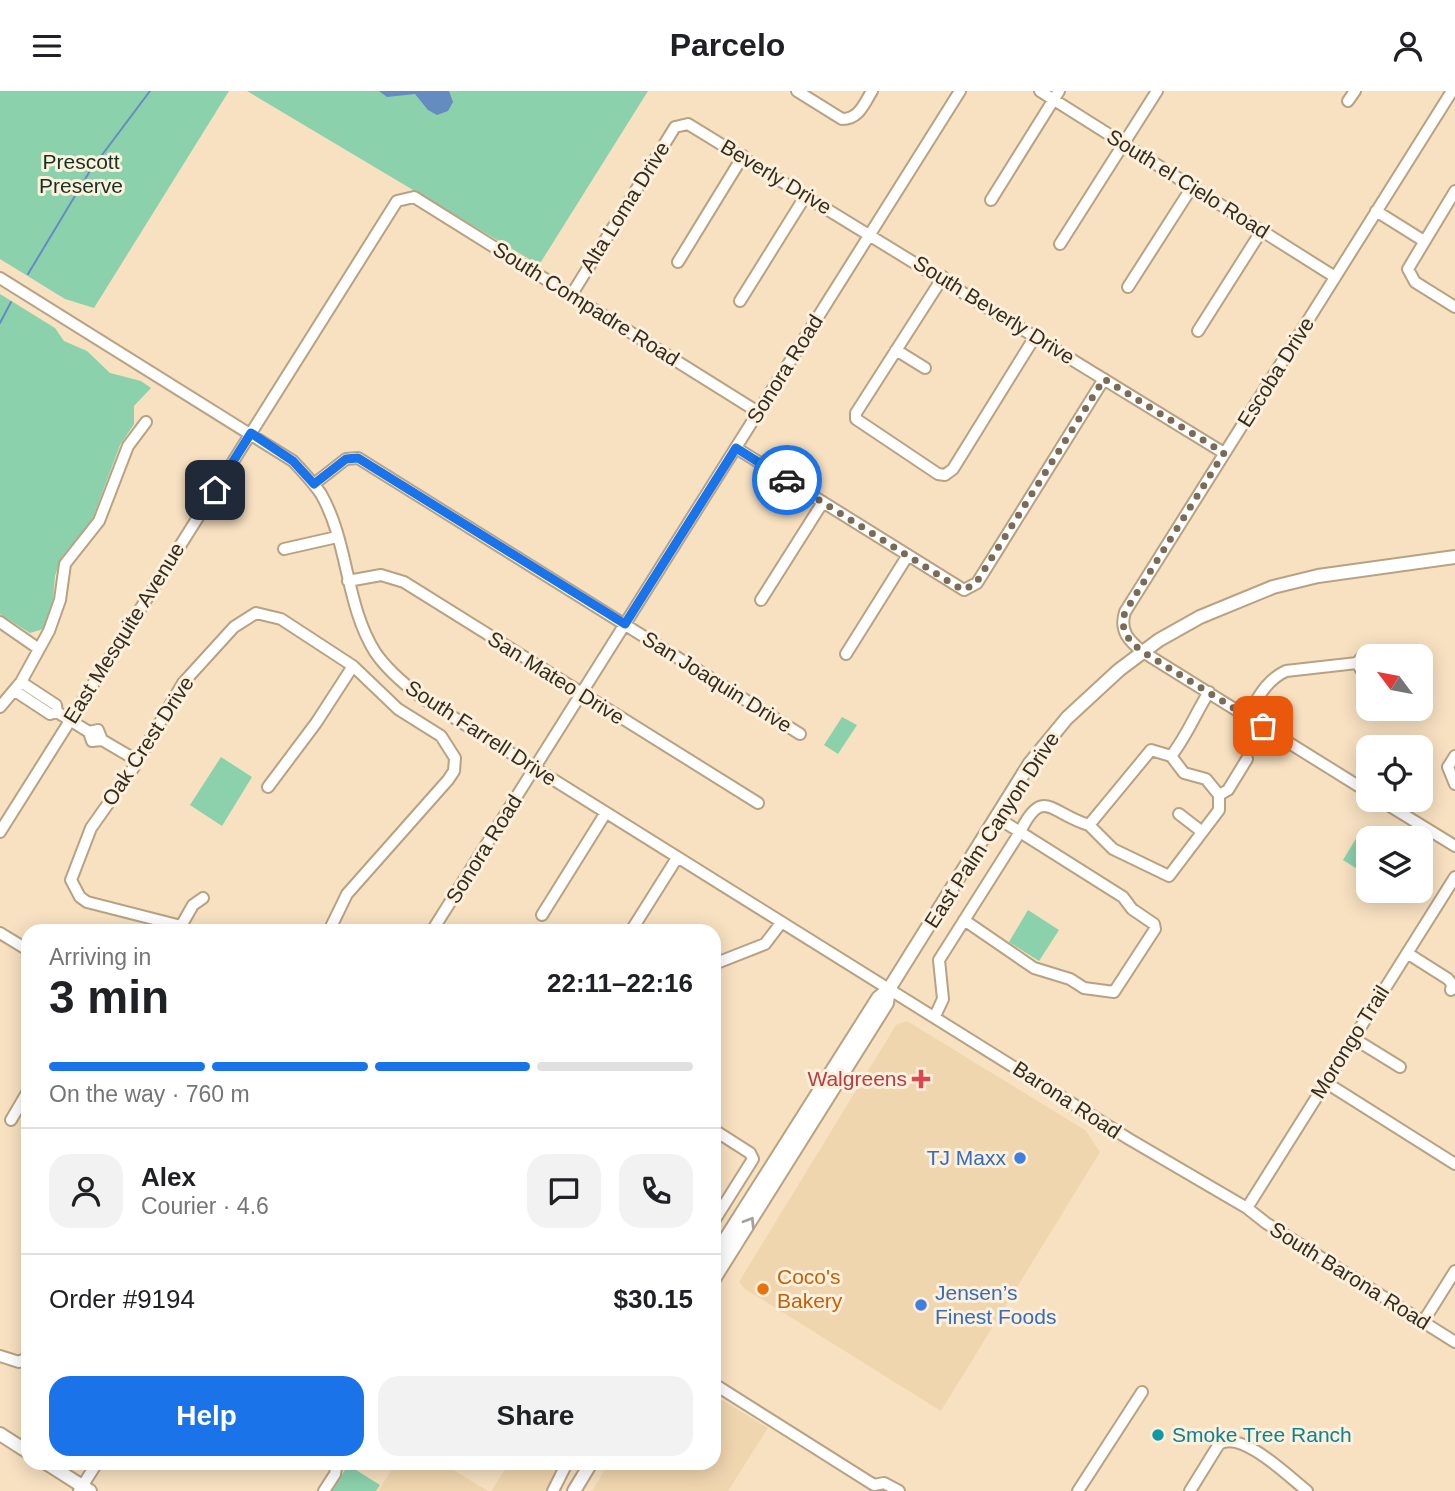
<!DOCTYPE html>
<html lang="en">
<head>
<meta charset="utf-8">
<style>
	:root { --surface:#fff; --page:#f2f2f2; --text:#202124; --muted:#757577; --line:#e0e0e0; --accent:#1a73e8 }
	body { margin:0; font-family:Helvetica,sans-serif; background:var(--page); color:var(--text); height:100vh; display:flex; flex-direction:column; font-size:26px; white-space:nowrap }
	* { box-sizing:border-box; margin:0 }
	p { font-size:23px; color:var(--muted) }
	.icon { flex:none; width:38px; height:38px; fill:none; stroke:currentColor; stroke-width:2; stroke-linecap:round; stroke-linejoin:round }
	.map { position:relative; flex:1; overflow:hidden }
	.drawer { position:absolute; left:21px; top:833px; width:700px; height:546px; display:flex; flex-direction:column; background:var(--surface); border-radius:21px; box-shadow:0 4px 18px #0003 }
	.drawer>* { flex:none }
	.needle { width:46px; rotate:302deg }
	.fabs { position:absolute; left:1356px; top:553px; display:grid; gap:14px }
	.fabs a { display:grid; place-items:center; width:77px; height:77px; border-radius:14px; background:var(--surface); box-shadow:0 4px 18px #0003; font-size:35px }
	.pin { position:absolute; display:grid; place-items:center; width:60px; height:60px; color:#fff; margin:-30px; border-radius:14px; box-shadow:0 4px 10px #0006 }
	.courier { position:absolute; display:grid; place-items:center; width:70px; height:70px; margin:-35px; border:5px solid #1a73e8; border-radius:50%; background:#fff; color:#222; box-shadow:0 2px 9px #0007 }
	.summary em { font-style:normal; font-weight:800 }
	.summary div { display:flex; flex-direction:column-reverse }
	.summary { display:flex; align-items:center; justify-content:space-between; height:119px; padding:0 28px }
	h1 { font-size:46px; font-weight:800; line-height:52px }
	.bar { display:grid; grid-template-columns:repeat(4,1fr); gap:10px 7px; align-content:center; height:84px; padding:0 28px }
	.bar i { height:9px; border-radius:5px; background:var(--line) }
	.bar .selected { background:var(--accent) }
	.bar p { grid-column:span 4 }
	.line { display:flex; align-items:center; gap:18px; padding:0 28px; border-top:2px solid var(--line) }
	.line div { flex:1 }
	.round { display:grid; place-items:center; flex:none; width:74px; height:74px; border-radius:21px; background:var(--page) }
	.cta { display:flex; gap:14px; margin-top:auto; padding:14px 28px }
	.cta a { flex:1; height:80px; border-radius:21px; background:var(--accent); color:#fff; font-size:28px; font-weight:800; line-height:80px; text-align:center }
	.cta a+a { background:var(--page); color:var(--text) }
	header { display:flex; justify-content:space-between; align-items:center; height:91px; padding:0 28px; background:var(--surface); font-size:32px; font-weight:800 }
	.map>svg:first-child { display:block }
	.built { fill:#f0d6af }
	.green { fill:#8bd1ac }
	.water { fill:#658cc0 }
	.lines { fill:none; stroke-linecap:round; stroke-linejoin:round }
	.stream { stroke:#658cc0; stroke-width:2 }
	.minor-casing { stroke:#b7a283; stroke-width:14 }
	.major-casing { stroke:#b7a283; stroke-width:16 }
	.minor { stroke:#fff; stroke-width:10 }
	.major { stroke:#fff; stroke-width:12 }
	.oneway { stroke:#a4a09a }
	.done { stroke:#796b58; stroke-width:7; stroke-dasharray:0 12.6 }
	.route { stroke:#1a73e8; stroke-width:9 }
	.health-dot { fill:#e0444e; stroke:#fdf0dc; stroke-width:2.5 }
	.shop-dot { fill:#3f7fe0; stroke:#fdf0dc; stroke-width:2.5 }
	.food-dot { fill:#e8710a; stroke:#fdf0dc; stroke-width:2.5 }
	.culture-dot { fill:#0f9aa8; stroke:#fdf0dc; stroke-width:2.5 }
	.labels { text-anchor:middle; stroke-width:6; stroke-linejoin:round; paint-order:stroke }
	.park-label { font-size:21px; fill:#133424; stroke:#fdf0dc }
	.street-label { font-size:21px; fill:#342c1f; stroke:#fdf0dc }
	.health-label { font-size:21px; fill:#be3a42; stroke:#fdf0dc; text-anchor:end }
	.shop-label { font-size:21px; fill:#366cbe; stroke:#fdf0dc; text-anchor:end }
	.food-label { font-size:21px; fill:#c56008; stroke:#fdf0dc; text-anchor:start }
	.culture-label { font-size:21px; fill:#0d838f; stroke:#fdf0dc; text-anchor:start }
</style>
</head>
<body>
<header><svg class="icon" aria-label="menu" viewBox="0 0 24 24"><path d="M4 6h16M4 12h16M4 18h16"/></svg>Parcelo<svg class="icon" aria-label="person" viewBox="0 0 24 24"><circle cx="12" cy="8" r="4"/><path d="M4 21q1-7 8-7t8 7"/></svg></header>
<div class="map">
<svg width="1455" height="1400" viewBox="0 0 1455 1400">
	<rect width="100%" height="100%" fill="#f8e1c1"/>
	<!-- built -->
	<path class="built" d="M 907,930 L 1085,1039 L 1100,1061 L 941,1320 L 745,1198 L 739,1191 L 896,934 Z
		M 714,1304 L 768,1337 L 728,1400 L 592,1400 L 609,1372 L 714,1372 Z
		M 396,1372 L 442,1372 L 488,1400 L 378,1400 Z
		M 509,1372 L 560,1372 L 561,1377 L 547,1400 L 491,1400 Z"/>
	<!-- green -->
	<path class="green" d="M 0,0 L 229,0 L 94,217 L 65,208 L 0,168 Z
		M 247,0 L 648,0 L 539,174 Z
		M 0,203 L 55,237 L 64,250 L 87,260 L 110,282 L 141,290 L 151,297 L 134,315 L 134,333 L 120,354 L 92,429 L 61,467 L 55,485 L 53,509 L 43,538 L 30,542 L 0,523 Z
		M 842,626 L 857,634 L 838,663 L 824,654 Z
		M 221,666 L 252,686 L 222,735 L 190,714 Z
		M 1363,736 L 1381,747 L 1368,747 L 1368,785 L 1343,769 Z
		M 1028,819 L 1059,839 L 1039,870 L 1009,851 Z
		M 348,1374 L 380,1394 L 376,1400 L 332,1400 Z"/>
	<!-- water -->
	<path class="water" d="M 379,0 L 449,0 L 453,11 L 448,20 L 437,24 L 428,19 L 415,3 L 387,6 Z"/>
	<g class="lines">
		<!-- stream -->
		<path class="stream" d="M 28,183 L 90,80 L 150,0
			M 0,232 L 11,211"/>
		<defs>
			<path id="minor" d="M 797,0 L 842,28 C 859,28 864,13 872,0
				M 1040,0 L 1335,186
				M 1348,10 L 1355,0
				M 1455,100 L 1408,178 L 1415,191 L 1455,216
				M 991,109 L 1059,0
				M 1376,120 L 1424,150
				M 1060,153 L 1157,0
				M 678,171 L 743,65
				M 943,186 L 856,322 L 856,328 L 938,383 L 945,384 L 953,378 L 1036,244
				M 0,187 L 293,370 C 303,381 313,391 321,403 C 349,452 345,513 375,561 C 387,579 404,593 421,606 L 1129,1048 L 1247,1117 L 1266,1132 L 1455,1251
				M 1128,196 L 1192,96
				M 572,203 L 675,36 L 688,33 L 1224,362
				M 740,210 L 806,104
				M 1198,240 L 1262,139
				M 896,259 L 925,277
				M 736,357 L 964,499 L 977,492 L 1104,288
				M 314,393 L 346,368 L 358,367 L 800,643
				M 284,458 L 337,446
				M 348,490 L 381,484 L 404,491 L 758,712
				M 761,509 L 823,411
				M 0,531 L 39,558
				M 846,563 L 908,464
				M 1368,566 L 1362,566 L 1357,572 L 1362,580 L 1368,579
				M 21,591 L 56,614 L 57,621
				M 15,600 L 50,623 L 57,621 L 89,641
				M 0,616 L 21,591 L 49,540 L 60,509 L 65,473 L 99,430 L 128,355 L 146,331
				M 1247,625 C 1258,607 1266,589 1286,580 L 1357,572
				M 102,649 L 98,639 L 89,641 L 92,650 L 102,649 L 138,670
				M 1151,659 L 1171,665 L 1184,682 L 1206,688 L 1219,704 L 1219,719 L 1169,785 L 1113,758 L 1089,734 Z
				M 1171,665 C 1187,645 1195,623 1209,601
				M 1455,665 L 1448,676 L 1455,693
				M 268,696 L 316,632 L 353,575
				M 1368,701 L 1143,561 C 1129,550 1119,540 1125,521 L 1452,0
				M 1219,704 L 1228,699 L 1247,668
				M 1380,709 L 1455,755
				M 1179,723 L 1201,740
				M 0,741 L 397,110 L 414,106 L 758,321
				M 542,824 L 605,723
				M 964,829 L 1034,877 L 1070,888 L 1084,897 L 1114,901 L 1155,838 L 1154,833 L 1132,818 L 1123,806 L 1020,741 C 1043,694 1051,723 1089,734
				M 181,835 L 193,814 L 203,807
				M 187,840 L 181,835 L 87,811 L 80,806 L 71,789 L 91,737 L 134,676 L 183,592 L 234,536 L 256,522 L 281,528 L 353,575 L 398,618 L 441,645 L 455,667 L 454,680 L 448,689 L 347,803 L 329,840
				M 432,840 L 960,0
				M 631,840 L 677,767
				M 0,842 L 28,859
				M 1407,862 L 1448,888 L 1452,893 L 1451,899
				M 714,873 L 765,853 L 781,832
				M 935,925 L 943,908 L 939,869 L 1020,741 L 996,726
				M 1353,947 L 1400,976
				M 1325,991 L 1455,1073
				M 11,1029 L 28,1000
				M 714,1039 L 750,1062 L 753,1068 L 714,1130
				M 1247,1117 L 1455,786
				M 1423,1231 L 1455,1180
				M 0,1265 L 19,1271 L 28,1266
				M 714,1293 L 874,1394 L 884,1392 L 899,1400
				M 79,1400 L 97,1372
				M 324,1400 L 335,1383 L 337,1372
				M 553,1400 L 567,1372
				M 1078,1400 L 1142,1301
				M 1190,1400 L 1219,1353 C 1242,1339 1288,1385 1307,1400"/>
			<path id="major" d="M 714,1166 L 878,907 L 889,898 L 1030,672 L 1067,627 L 1119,579 L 1159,549 L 1200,526 L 1273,496 L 1318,485 L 1455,466
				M 714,1188 L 887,912 L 889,898
				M 0,1343 L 28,1361
				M 46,1372 L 90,1400
				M 574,1400 L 591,1372"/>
		</defs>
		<!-- minor casing -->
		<use href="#minor" class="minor-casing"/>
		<!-- major casing -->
		<use href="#major" class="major-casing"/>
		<!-- minor -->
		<use href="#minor" class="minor"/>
		<!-- major -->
		<use href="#major" class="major"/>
	</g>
	<!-- one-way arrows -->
	<defs><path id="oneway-chevron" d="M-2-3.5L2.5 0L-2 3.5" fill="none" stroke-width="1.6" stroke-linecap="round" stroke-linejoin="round" transform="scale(1.75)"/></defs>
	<use class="oneway" href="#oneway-chevron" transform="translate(750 1131) rotate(-58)"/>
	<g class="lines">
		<!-- done -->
		<path class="done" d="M 787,389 L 956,495 L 964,499 L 976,492 L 1104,288 L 1224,362 L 1125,521 C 1119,540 1129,550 1143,561 L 1263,635"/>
		<!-- route -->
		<path class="route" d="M 215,399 L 251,342 L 293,370 L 314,393 L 346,368 L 358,367 L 625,533 L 736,357 L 787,389"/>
	</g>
	<!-- markers -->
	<path class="health-dot" d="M917.5 977.5h7v7h7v7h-7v7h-7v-7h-7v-7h7z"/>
	<g class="shop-dot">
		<circle cx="1020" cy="1067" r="7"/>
		<circle cx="921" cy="1214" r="7"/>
	</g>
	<circle class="food-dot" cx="763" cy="1198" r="7"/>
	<circle class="culture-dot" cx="1158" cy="1344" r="7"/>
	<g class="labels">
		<!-- park labels -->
		<g class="park-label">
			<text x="81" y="78">Prescott<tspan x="81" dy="24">Preserve</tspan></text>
		</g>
		<!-- street labels -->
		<g class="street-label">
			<text transform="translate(776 86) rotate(31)" y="7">Beverly Drive</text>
			<text transform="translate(1188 93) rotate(32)" y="7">South el Cielo Road</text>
			<text transform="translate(625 116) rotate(-58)" y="7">Alta Loma Drive</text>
			<text transform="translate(586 213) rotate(32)" y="7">South Compadre Road</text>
			<text transform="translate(994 219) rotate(32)" y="7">South Beverly Drive</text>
			<text transform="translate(785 278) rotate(-58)" y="7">Sonora Road</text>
			<text transform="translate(1276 281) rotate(-58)" y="7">Escoba Drive</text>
			<text transform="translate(124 542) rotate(-58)" y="7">East Mesquite Avenue</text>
			<text transform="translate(556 587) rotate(32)" y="7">San Mateo Drive</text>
			<text transform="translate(717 591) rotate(32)" y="7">San Joaquin Drive</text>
			<text transform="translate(481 642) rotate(33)" y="7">South Farrell Drive</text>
			<text transform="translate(148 650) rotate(-57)" y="7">Oak Crest Drive</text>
			<text transform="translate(992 739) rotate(-57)" y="7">East Palm Canyon Drive</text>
			<text transform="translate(484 758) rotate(-58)" y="7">Sonora Road</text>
			<text transform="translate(1350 951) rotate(-58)" y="7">Morongo Trail</text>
			<text transform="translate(1067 1009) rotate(33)" y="7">Barona Road</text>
			<text transform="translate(1350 1185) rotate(32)" y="7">South Barona Road</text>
		</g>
		<!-- health labels -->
		<g class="health-label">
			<text x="907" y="995">Walgreens</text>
		</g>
		<!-- shop labels -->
		<g class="shop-label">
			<text x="1006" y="1074">TJ Maxx</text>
			<text x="935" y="1209" text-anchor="start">Jensen’s<tspan x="935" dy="24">Finest Foods</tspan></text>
		</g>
		<!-- food labels -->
		<g class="food-label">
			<text x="777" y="1193">Coco's<tspan x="777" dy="24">Bakery</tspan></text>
		</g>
		<!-- culture labels -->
		<g class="culture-label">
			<text x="1172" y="1351">Smoke Tree Ranch</text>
		</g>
	</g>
</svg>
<div class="fabs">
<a><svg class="needle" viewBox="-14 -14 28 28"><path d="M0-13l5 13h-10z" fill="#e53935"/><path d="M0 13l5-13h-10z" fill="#757577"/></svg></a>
<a><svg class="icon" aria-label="locate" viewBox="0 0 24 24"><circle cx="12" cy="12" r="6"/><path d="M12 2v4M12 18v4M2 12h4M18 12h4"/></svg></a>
<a><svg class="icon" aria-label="layers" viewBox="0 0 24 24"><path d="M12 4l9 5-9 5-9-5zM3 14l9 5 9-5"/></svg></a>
</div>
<div class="pin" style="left:1263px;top:635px;background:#ea580c"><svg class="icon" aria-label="bag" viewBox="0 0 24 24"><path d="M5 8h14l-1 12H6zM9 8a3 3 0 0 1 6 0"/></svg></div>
<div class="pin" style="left:215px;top:399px;background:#1f2937"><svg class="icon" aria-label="home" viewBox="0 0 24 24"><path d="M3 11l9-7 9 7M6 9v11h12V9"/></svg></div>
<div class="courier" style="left:787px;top:389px"><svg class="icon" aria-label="car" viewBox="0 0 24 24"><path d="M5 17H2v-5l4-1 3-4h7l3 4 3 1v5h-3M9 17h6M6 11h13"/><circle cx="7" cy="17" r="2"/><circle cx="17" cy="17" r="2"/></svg></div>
<section class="drawer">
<div class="summary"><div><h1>3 min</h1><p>Arriving in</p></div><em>22:11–22:16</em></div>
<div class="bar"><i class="selected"></i><i class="selected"></i><i class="selected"></i><i></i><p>On the way · 760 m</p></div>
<div class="line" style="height:126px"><a class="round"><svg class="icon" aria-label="person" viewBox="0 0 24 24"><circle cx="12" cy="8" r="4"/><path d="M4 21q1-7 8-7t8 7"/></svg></a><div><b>Alex</b><p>Courier · 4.6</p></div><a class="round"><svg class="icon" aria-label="chat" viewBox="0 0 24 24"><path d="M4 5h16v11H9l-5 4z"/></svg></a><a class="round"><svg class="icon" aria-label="phone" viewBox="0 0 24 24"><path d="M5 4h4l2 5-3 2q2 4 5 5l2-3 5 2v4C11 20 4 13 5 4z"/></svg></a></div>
<div class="line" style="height:91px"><div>Order #9194</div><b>$30.15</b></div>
<div class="cta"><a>Help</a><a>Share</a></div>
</section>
</div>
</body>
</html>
